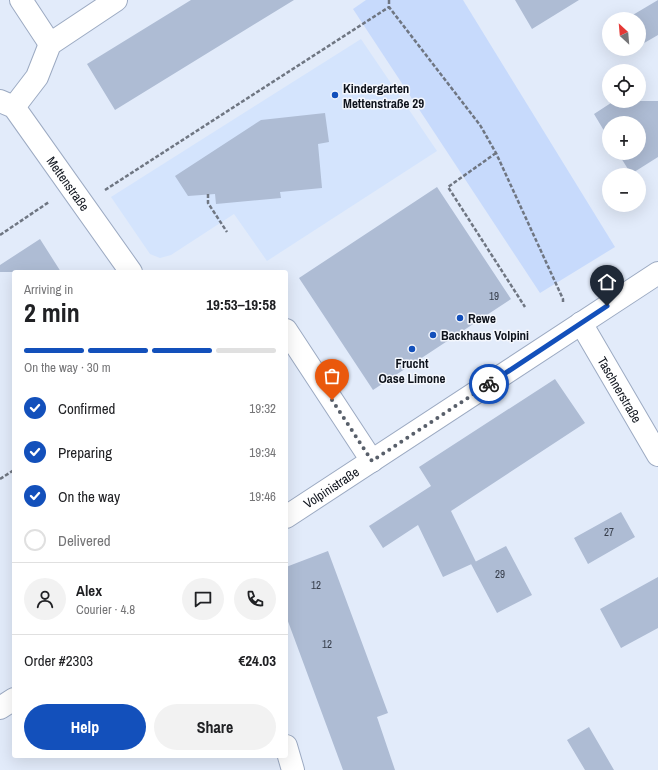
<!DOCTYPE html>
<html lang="en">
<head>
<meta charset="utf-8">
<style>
	:root { --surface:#fff; --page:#f2f2f2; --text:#202124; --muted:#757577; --line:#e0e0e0; --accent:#1350bb }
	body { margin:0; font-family:"Archivo Narrow",sans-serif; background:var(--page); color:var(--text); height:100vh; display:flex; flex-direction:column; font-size:15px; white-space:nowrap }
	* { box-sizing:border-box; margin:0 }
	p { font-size:13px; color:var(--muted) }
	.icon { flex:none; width:22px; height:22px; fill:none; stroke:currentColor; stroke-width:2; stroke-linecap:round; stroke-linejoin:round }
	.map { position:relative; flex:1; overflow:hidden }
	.sheet { position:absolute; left:12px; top:270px; width:276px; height:488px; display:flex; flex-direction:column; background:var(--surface); border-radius:4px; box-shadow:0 4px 16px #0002 }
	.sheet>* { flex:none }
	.needle { width:26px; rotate:334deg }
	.fabs { position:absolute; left:602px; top:12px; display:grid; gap:8px }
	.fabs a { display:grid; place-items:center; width:44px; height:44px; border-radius:50%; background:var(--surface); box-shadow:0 4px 16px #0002; font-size:20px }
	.pin { position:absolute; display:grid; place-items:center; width:34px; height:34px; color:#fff; margin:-41px -17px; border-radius:50% 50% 50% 0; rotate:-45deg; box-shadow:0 0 4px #0007 }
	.pin .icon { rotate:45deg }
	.courier { position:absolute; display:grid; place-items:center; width:40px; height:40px; margin:-20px; border:3px solid #1350bb; border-radius:50%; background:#fff; color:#222; box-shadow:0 1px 5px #0007 }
	.overview em { font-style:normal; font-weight:800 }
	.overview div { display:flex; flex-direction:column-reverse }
	.overview { display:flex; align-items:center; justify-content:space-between; height:68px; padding:0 12px }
	h1 { font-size:26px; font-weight:800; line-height:30px }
	.bar { display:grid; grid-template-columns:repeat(4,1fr); gap:6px 4px; align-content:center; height:48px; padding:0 12px }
	.bar i { height:5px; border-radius:3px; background:var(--line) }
	.bar .selected { background:var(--accent) }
	.bar p { grid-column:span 4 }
	.line { display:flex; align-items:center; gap:10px; padding:0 12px; border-top:1px solid var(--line) }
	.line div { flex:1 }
	.round { display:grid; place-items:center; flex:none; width:42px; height:42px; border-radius:21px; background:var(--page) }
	ol { padding:0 12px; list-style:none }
	li { display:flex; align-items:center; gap:12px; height:44px }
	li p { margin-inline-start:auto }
	li .icon { padding:4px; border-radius:50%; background:var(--accent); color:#fff; stroke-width:4 }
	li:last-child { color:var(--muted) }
	li i { width:22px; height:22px; border:2px solid var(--line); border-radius:50% }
	.button { display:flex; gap:8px; margin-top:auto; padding:8px 12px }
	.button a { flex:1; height:46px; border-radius:24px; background:var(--accent); color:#fff; font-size:16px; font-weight:800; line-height:46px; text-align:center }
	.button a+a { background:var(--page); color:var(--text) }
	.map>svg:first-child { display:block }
	.built { fill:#d4e4fd }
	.green { fill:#c7dafc }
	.building { fill:#aebcd4 }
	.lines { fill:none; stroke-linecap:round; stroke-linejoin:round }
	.minor-casing { stroke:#9caac2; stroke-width:24 }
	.path { stroke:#6f7682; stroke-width:2.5; stroke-dasharray:4 2; stroke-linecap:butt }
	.minor { stroke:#fff; stroke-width:22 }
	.done { stroke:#585f6a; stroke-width:4; stroke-dasharray:0 7.2 }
	.route { stroke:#1350bb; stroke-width:5 }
	.poi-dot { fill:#1350bb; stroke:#f4f7fd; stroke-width:1.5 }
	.labels { text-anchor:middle; stroke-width:3; stroke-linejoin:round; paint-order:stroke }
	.number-label { font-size:11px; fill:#363d4a }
	.poi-label { font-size:13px; font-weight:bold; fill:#0e131c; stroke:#f4f7fd; text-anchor:start }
	.street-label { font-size:13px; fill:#0e131c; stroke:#f4f7fd }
</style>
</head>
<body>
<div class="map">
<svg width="658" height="770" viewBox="0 0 658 770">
	<rect width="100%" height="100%" fill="#e2ebfa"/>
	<!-- built -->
	<path class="built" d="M 361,39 L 437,151 L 267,261 L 234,214 L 171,255 L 160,258 L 150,254 L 111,197 Z"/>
	<!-- green -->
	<path class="green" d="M 366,0 L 463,0 L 615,247 L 540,293 L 353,9 Z"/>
	<!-- building -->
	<path class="building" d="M 191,0 L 294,0 L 115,110 L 87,64 Z
		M 515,0 L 579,0 L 532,29 Z
		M 658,0 L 658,35 L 639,46 L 639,19 L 626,19 Z
		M 614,101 L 658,101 L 658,157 L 631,174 L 618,153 L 639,153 L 639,123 L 609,123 L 609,139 L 594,114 Z
		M 325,113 L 329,142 L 318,144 L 322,188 L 280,192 L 281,198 L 216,204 L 215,194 L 188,196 L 175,176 L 261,120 Z
		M 437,187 L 511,299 L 373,390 L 299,278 Z
		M 40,239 L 61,272 L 0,272 L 0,265 Z
		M 555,379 L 585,423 L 451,511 L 476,562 L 443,577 L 418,525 L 383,548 L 369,526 L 431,486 L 419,467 Z
		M 621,512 L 635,537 L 588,564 L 574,538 Z
		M 506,546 L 532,595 L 497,613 L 471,564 Z
		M 328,551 L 388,713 L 377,717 L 395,770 L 343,770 L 286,616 L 286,567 Z
		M 658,577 L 658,628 L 621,648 L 600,609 Z
		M 589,727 L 614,770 L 585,770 L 567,740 Z"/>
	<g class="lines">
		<defs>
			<g id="minor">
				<path d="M 21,0 L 50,44"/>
				<path id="s1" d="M 0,101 L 14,107 L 131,272"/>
				<path d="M 14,107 L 37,77 L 50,44 L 116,0"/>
				<path id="s2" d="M 581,323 L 658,455"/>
				<path d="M 286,330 L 372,461"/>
				<path id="s3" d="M 286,517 L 658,273"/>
				<path d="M 0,708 L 14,699"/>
				<path d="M 286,746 L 293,770"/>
			</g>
		</defs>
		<!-- minor casing -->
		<use href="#minor" class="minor-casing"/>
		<!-- path -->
		<path class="path" d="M 389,0 L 389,7 L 480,125 L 496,153 L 563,299 L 563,303
			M 496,153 L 448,187 L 525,307
			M 105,190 L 389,7
			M 208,194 L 208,203 L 227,232
			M 0,235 L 49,202
			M 0,479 L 14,470"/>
		<!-- minor -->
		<use href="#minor" class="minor"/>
	</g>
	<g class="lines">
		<!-- done -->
		<path class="done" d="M 332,400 L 372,461 L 489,384"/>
		<!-- route -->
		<path class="route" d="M 489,384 L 607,306"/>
	</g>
	<!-- markers -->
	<g class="poi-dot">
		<circle cx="335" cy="95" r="4"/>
		<circle cx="460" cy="318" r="4"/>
		<circle cx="433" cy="335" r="4"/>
		<circle cx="412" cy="349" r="4"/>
	</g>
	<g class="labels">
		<!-- number labels -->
		<g class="number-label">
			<text x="494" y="300">19</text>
			<text x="609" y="536">27</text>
			<text x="500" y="578">29</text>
			<text x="316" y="589">12</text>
			<text x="327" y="648">12</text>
		</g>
		<!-- poi labels -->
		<g class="poi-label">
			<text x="343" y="93">Kindergarten<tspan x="343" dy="15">Mettenstraße 29</tspan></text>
			<text x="468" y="323">Rewe</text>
			<text x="441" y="340">Backhaus Volpini</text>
			<text x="412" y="368" text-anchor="middle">Frucht<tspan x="412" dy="15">Oase Limone</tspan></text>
		</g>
		<!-- street labels -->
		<g class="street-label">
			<text dy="5" stroke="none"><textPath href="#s1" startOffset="109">Mettenstraße</textPath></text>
			<text dy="5" stroke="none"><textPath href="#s2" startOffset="77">Taschnerstraße</textPath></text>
			<text dy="5" stroke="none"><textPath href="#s3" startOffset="54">Volpinistraße</textPath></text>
		</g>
	</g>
</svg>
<div class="fabs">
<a><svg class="needle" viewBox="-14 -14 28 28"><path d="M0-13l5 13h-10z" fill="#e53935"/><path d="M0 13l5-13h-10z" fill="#757577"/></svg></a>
<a><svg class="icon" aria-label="locate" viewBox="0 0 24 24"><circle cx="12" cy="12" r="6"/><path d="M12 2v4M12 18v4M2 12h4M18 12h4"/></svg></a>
<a>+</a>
<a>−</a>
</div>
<div class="pin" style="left:332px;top:400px;background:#ea580c"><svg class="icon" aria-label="bag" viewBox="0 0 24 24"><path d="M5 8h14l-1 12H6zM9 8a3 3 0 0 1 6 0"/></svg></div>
<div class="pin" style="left:607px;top:306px;background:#1f2937"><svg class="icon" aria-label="home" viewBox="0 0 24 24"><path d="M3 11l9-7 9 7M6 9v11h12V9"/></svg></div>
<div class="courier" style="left:489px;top:384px"><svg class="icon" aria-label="bike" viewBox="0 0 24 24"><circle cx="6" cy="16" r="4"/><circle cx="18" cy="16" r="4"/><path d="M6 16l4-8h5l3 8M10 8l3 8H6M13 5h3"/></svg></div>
<section class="sheet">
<div class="overview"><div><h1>2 min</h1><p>Arriving in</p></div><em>19:53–19:58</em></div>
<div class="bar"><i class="selected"></i><i class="selected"></i><i class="selected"></i><i></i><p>On the way · 30 m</p></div>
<ol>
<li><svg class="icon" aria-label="check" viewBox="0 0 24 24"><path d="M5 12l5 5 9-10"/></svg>Confirmed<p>19:32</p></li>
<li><svg class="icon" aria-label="check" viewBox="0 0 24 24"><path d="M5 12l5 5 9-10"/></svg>Preparing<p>19:34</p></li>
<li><svg class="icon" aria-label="check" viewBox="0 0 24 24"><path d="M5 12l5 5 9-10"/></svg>On the way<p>19:46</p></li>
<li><i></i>Delivered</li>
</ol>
<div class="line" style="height:72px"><a class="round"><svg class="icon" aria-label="person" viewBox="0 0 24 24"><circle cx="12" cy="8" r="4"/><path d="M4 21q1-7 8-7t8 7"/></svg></a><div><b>Alex</b><p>Courier · 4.8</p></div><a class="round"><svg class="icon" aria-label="chat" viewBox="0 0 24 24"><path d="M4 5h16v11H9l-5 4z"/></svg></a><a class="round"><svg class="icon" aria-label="phone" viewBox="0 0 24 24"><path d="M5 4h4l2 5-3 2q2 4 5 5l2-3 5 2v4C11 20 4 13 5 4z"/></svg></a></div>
<div class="line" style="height:52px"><div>Order #2303</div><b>€24.03</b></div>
<div class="button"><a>Help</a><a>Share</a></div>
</section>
</div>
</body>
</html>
